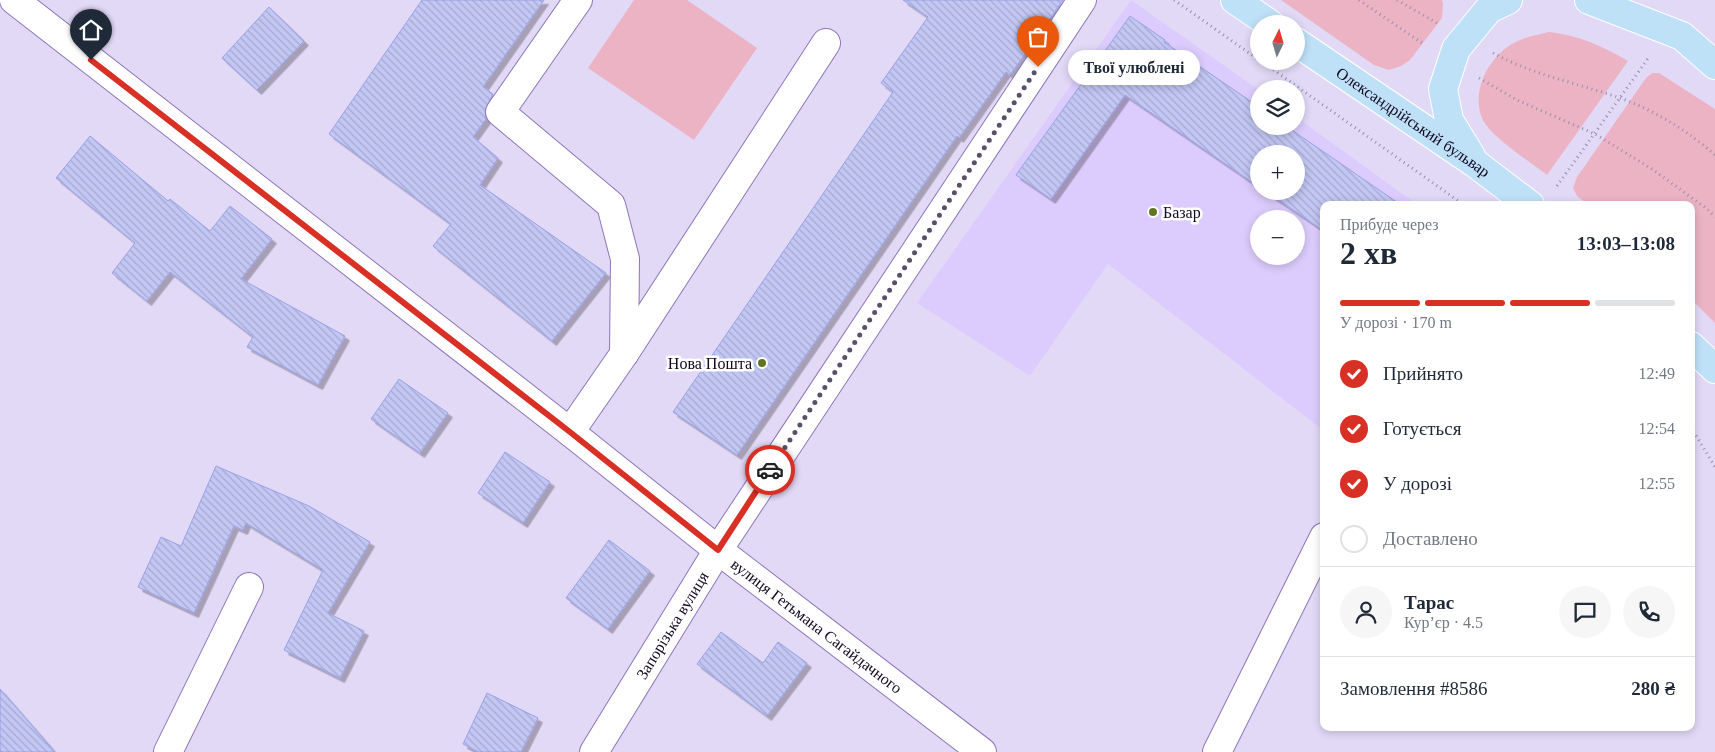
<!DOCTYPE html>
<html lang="uk">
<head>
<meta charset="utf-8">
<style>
	:root { --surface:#fff; --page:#f6f6f7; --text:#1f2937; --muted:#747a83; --line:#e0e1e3; --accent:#d93025 }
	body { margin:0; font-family:"Times New Roman",serif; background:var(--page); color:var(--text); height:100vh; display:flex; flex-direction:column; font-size:19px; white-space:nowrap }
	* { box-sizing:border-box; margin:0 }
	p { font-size:16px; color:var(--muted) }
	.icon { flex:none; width:28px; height:28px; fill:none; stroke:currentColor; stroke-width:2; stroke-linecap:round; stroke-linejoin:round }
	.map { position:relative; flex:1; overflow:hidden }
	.sheet { position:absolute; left:1320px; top:201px; width:375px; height:530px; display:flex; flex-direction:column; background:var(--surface); border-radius:10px; box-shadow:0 2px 8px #0003 }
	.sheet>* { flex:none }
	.needle { width:32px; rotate:5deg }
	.tools { position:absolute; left:1250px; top:15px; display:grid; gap:10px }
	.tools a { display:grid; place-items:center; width:55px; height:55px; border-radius:50%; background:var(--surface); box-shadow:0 2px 8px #0003; font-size:25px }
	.pin { position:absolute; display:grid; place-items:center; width:42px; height:42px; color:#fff; margin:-51px -21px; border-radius:50% 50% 50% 0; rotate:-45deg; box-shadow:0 0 5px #0007 }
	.pin .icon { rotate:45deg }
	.courier { position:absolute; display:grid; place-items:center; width:50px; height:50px; margin:-25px; border:4px solid #d93025; border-radius:50%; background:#fff; color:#222; box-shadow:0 1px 6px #0007 }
	.bubble { position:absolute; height:35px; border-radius:18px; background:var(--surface); box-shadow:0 2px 8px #0003; font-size:16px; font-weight:700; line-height:35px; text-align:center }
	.head em { font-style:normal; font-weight:700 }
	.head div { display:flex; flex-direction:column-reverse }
	.head { display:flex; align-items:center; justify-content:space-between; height:85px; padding:0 20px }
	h1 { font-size:32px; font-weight:700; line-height:38px }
	.bar { display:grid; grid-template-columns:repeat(4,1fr); gap:8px 5px; align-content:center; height:60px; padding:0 20px }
	.bar i { height:6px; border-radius:4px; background:var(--line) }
	.bar .active { background:var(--accent) }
	.bar p { grid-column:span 4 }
	.line { display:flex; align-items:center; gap:12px; padding:0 20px; border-top:1px solid var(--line) }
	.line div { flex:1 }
	.round { display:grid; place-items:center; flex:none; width:52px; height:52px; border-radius:26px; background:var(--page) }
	ol { padding:0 20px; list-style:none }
	li { display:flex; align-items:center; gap:15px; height:55px }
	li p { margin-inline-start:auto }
	li .icon { padding:5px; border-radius:50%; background:var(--accent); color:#fff; stroke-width:4 }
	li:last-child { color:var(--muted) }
	li i { width:28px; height:28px; border:2px solid var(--line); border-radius:50% }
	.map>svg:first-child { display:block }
	.built { fill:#dcccfd; fill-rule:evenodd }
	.green { fill:#ecb3c4 }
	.building { fill:url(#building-back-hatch); stroke:#9aa0e8; filter:url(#shadow) }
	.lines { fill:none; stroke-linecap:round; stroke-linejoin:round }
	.minor-casing { stroke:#8e76ba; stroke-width:30 }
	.major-casing { stroke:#fff; stroke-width:30 }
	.path { stroke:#988eab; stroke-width:3; stroke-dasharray:1 4; stroke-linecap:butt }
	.minor { stroke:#fff; stroke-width:28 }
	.major { stroke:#bfe1f8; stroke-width:28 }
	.done { stroke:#5b506b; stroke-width:5; stroke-dasharray:0 9 }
	.route { stroke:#d93025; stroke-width:6 }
	.poi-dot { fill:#637421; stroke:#fff; stroke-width:2 }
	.labels { text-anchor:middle; stroke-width:5; stroke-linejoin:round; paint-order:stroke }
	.street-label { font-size:16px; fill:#120720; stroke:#fff }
	.poi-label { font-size:16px; fill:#120720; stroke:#fff; text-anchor:start }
</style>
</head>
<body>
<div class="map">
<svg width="1715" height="752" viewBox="0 0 1715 752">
	<defs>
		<pattern id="building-back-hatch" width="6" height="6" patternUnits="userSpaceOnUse" patternTransform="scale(1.25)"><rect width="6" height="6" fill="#c2c7f3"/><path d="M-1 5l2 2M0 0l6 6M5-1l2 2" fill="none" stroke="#a6a9d0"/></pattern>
		<filter id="shadow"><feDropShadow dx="4.5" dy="4.5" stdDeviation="0" flood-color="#0004"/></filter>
	</defs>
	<rect width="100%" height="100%" fill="#e2d9f7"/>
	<!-- built -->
	<path class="built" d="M 1131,0 L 1259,90 L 1259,126 L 1296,126 L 1296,117 L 1418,205 L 1324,205 L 1324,431 L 1108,264 L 1030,376 L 917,303 ZM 1259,154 L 1296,154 L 1296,191 L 1259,191 ZM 1259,219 L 1296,219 L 1296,256 L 1259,256 Z"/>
	<!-- green -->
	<path class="green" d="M 634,0 L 687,0 L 757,48 L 694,140 L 588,68 Z
		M 1281,0 L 1442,0 L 1443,3 L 1442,18 L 1410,60 L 1401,66 L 1389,70 L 1374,65 Z
		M 1549,32 C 1578,35 1602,46 1628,61 L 1547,175 C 1532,163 1491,137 1483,120 C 1470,93 1488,58 1512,44 C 1524,37 1536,35 1549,32 Z
		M 1652,73 L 1659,73 L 1715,109 L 1715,323 L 1691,299 L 1691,205 L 1589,205 L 1577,196 L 1573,188 L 1577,177 L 1646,78 Z"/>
	<!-- building -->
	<path class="building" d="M 422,0 L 544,0 L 483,87 L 493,94 L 485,110 L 486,119 L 473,137 L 498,158 L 480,185 L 606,273 L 552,341 L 433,246 L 451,224 L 329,134 Z
		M 903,0 L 1063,0 L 1010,75 L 1006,72 L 959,138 L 957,136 L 737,455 L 673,412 L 893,92 L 881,83 L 928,17 Z
		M 269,7 L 304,41 L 257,90 L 222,58 Z
		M 1130,16 L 1165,40 L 1164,42 L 1259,107 L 1259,126 L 1286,126 L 1401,205 L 1324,205 L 1324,231 L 1265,191 L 1296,191 L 1296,154 L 1259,154 L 1259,187 L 1125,95 L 1051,199 L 1016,175 Z
		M 90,136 L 168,201 L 170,199 L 210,231 L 230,206 L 272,239 L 241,279 L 345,336 L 318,385 L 247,347 L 253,337 L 170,272 L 147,301 L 112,273 L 135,243 L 56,178 Z
		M 399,379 L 448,413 L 420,453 L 371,419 Z
		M 505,452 L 550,482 L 523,523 L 478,493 Z
		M 216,466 L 309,506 L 370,542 L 328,613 L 364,631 L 340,678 L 284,650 L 323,570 L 246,523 L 243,530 L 234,526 L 194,613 L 138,587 L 161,537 L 181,546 Z
		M 609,540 L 650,571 L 608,629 L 566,598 Z
		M 721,632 L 763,663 L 778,642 L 807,663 L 767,716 L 697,664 Z
		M 0,689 L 55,752 L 0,752 Z
		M 487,693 L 538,718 L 521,752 L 479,752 L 463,744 Z"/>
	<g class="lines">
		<defs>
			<g id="minor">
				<path id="s1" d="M 14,0 L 570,432 L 718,550 L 982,752"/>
				<path d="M 578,0 L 500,112 L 611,205 L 625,259 L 624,354"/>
				<path d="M 570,432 L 624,354 L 826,43"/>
				<path d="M 168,752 L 249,587"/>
				<path id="s2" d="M 594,752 L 718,550 L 1082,0"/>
				<path d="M 1217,752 L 1324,537"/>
			</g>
			<g id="major">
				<path d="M 1235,0 L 1270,24"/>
				<path d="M 1589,0 L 1682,36 L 1715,65"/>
				<path id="s3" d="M 1296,42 L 1476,164 L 1530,205"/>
				<path d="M 1471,156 L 1449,120 L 1443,89 L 1456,49 L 1489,9 L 1508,0"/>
				<path d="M 1691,346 L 1715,369"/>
			</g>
		</defs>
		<!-- minor casing -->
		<use href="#minor" class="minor-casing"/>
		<!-- major casing -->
		<use href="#major" class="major-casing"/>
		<!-- path -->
		<path class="path" d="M 1174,0 L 1259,60
			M 1359,0 L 1425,45
			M 1397,0 L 1437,23
			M 1493,53 C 1533,75 1577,83 1620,98 C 1654,110 1688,131 1715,155
			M 1261,61 L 1464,205
			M 1479,78 L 1517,100 L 1595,134 L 1652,169 L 1706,208 L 1715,217
			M 1557,186 L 1649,57
			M 1691,427 L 1715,467"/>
		<!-- minor -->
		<use href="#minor" class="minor"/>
		<!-- major -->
		<use href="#major" class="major"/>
	</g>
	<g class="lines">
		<!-- done -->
		<path class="done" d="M 770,470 L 1038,67"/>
		<!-- route -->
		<path class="route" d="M 91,60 L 570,432 L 718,550 L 770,470"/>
	</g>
	<!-- markers -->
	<g class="poi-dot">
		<circle cx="1153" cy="212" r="5"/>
		<circle cx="762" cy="363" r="5"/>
	</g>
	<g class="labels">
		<!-- street labels -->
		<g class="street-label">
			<text dy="6" stroke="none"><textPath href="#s3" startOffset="142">Олександрійський бульвар</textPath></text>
			<text dy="6" stroke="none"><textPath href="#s2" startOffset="149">Запорізька вулиця</textPath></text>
			<text dy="6" stroke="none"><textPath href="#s1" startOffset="1018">вулиця Гетьмана Сагайдачного</textPath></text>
		</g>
		<!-- poi labels -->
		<g class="poi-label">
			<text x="1163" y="218">Базар</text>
			<text x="752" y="369" text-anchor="end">Нова Пошта</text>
		</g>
	</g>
</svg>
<div class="tools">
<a><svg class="needle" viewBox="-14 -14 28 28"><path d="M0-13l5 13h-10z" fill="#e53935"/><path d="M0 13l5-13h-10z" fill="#747a83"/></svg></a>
<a><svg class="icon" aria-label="layers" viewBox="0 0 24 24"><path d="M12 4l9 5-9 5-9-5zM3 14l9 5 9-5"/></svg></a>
<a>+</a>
<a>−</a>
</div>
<div class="pin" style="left:1038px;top:67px;background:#ea580c"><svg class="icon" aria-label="bag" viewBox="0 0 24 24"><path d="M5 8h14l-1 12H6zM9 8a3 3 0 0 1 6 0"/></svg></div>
<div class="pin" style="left:91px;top:60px;background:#1f2937"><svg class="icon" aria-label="home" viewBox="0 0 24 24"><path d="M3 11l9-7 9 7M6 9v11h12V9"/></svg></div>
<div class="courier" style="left:770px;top:470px"><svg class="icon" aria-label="car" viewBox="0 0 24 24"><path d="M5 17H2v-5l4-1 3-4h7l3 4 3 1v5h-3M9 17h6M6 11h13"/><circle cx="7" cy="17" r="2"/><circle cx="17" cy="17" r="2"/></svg></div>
<div class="bubble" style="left:1068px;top:50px;width:132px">Твої улюблені</div>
<section class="sheet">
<div class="head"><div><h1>2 хв</h1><p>Прибуде через</p></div><em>13:03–13:08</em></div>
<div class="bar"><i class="active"></i><i class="active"></i><i class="active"></i><i></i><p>У дорозі · 170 m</p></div>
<ol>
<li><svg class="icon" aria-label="check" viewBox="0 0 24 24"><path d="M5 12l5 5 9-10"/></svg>Прийнято<p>12:49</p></li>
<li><svg class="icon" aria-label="check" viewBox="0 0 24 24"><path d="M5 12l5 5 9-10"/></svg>Готується<p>12:54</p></li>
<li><svg class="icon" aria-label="check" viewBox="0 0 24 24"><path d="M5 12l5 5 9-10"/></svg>У дорозі<p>12:55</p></li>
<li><i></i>Доставлено</li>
</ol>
<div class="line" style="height:90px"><a class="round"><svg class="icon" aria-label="person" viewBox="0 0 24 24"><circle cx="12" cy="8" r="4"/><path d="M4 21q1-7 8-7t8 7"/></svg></a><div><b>Тарас</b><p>Кур’єр · 4.5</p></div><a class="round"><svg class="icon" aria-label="chat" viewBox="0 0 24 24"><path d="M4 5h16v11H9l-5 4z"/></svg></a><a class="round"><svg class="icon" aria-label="phone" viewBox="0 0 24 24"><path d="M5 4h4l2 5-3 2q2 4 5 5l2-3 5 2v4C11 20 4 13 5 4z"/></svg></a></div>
<div class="line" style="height:65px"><div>Замовлення #8586</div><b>280 ₴</b></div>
</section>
</div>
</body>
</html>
